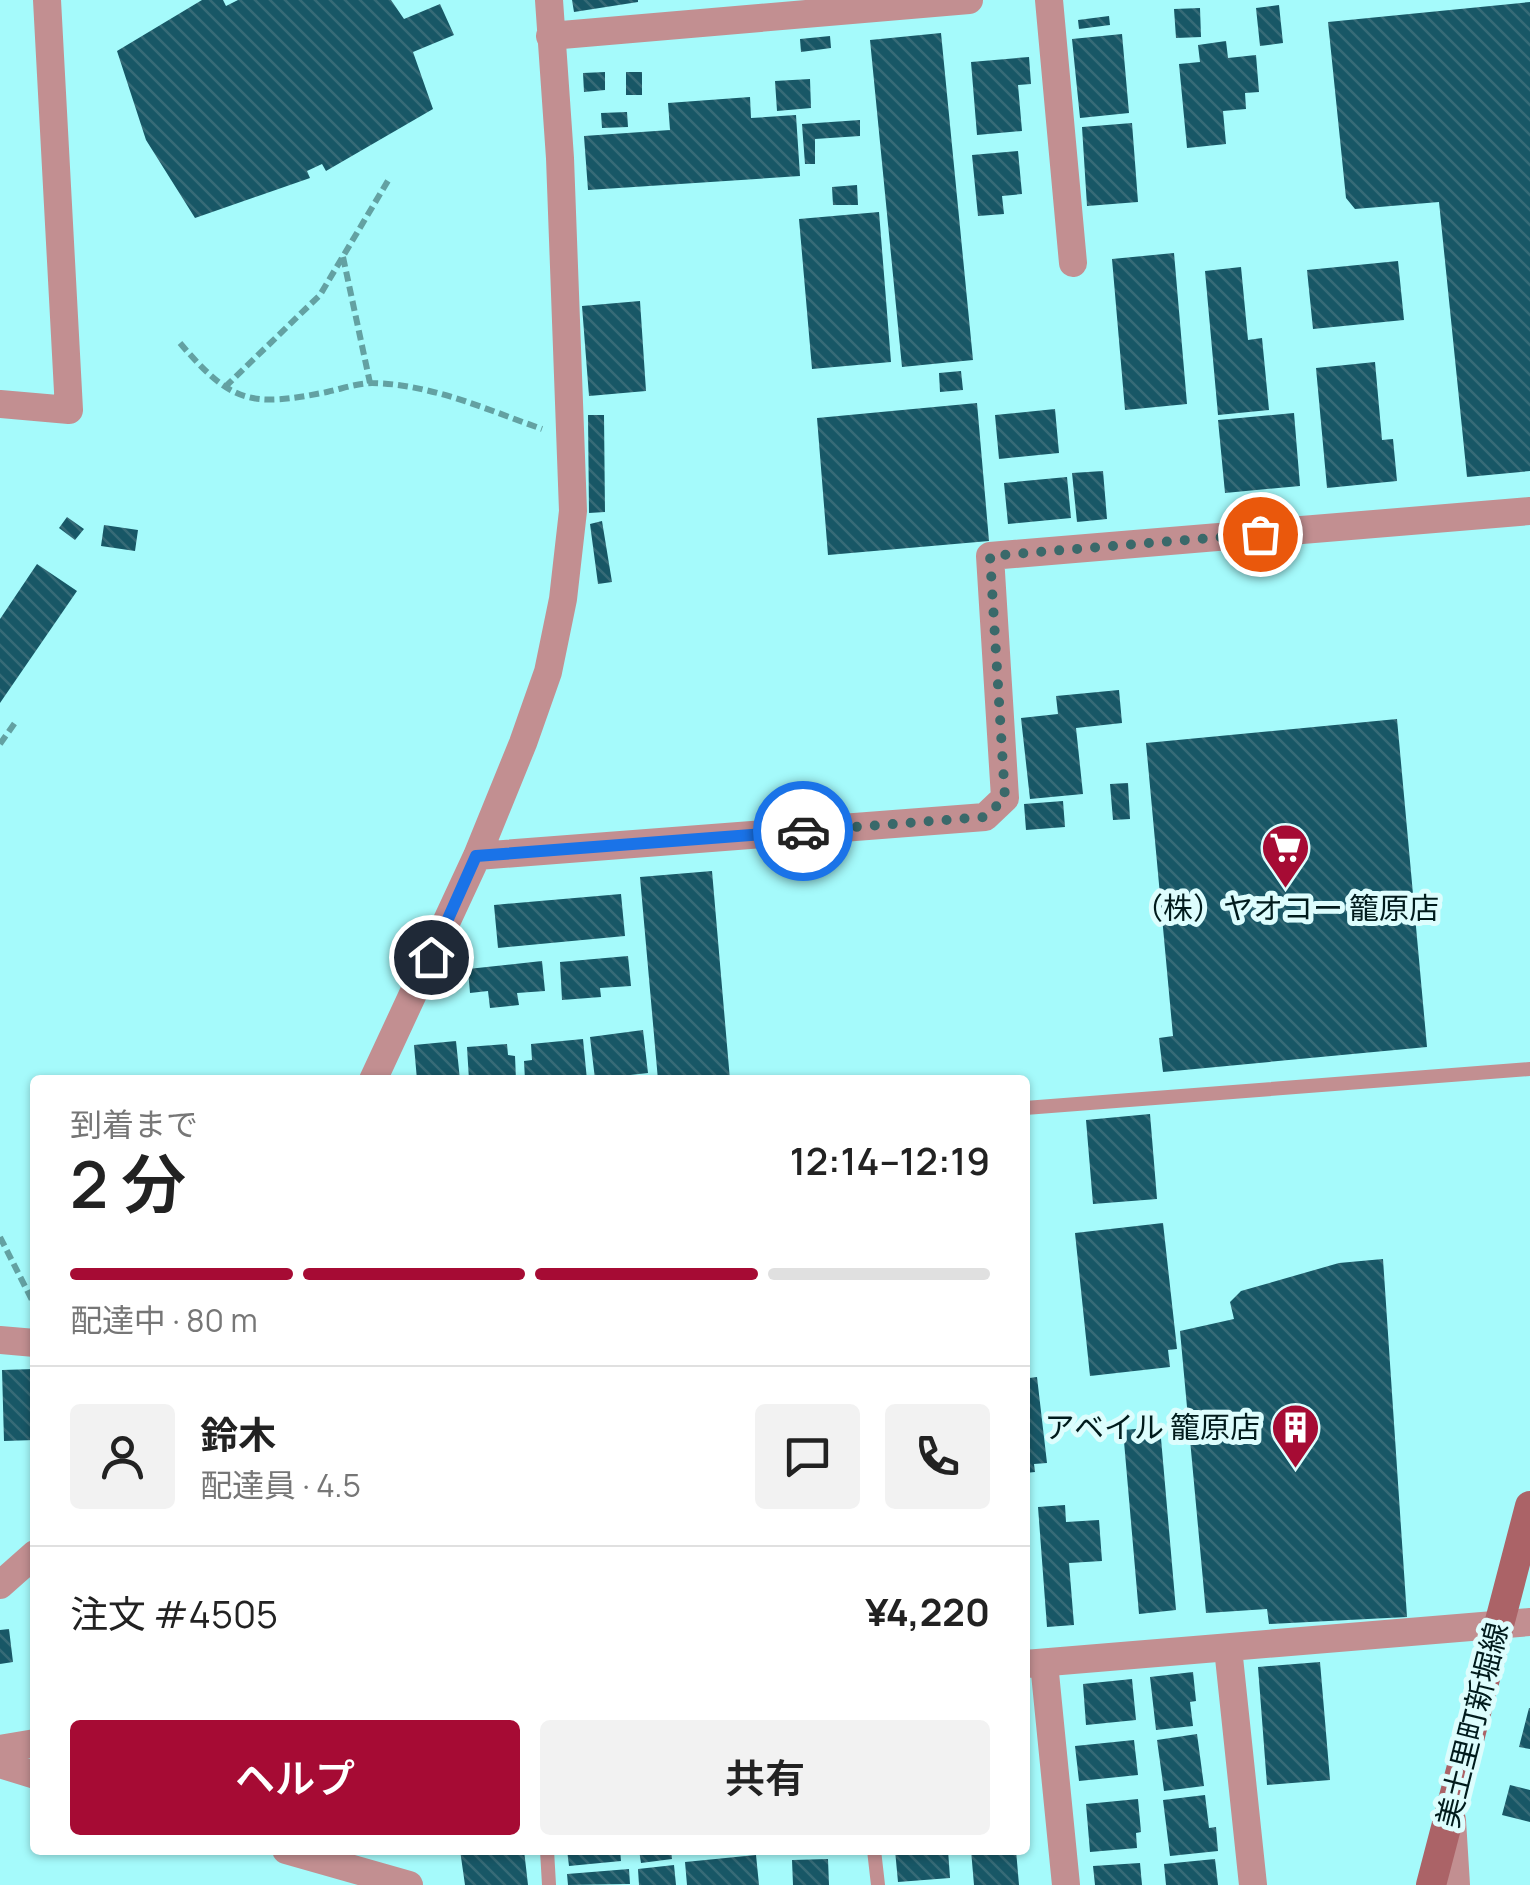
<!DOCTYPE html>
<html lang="ja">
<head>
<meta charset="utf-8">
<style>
	:root { --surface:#fff; --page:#f2f2f2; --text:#222; --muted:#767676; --line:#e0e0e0; --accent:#a60b34 }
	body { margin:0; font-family:Manrope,"Noto Sans JP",sans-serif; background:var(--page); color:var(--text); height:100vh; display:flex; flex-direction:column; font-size:38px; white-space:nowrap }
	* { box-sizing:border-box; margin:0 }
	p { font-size:32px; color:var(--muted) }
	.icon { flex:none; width:55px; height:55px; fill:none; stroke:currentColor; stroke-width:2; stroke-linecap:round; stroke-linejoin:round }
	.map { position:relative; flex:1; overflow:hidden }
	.sheet { position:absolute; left:30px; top:1075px; width:1000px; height:780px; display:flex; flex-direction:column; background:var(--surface); border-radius:10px; box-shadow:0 2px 8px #0004 }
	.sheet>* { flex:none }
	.pin { position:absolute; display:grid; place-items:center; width:85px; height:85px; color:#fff; margin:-42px; border:5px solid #fff; border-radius:50%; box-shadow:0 2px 10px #0007 }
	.courier { position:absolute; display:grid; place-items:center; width:100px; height:100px; margin:-50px; border:8px solid #1a73e8; border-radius:50%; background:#fff; color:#222; box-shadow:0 2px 12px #0007 }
	.headline em { font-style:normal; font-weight:600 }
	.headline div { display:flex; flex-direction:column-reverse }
	.headline { display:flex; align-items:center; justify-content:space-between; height:170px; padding:0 40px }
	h1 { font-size:65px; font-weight:600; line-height:75px }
	.bar { display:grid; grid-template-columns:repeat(4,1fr); gap:15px 10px; align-content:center; height:120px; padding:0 40px }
	.bar i { height:12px; border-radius:8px; background:var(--line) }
	.bar .current { background:var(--accent) }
	.bar p { grid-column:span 4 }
	.line { display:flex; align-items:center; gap:25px; padding:0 40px; border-top:2px solid var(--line) }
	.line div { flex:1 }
	.round { display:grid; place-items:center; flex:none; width:105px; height:105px; border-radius:10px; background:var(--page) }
	.button { display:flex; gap:20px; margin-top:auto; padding:20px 40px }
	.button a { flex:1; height:115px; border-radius:10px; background:var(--accent); color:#fff; font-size:40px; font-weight:600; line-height:115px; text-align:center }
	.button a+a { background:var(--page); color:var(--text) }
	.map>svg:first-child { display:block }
	.building { fill:url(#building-back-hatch) }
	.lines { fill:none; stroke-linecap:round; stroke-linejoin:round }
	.path { stroke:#63a1a2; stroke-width:6; stroke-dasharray:10 5; stroke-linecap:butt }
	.lane { stroke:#c28f91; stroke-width:14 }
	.street { stroke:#c28f91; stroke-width:28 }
	.secondary { stroke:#ab6367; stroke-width:30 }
	.done { stroke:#3a696a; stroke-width:10; stroke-dasharray:0 18 }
	.route { stroke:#1a73e8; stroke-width:12 }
	.labels { text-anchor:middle; stroke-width:10; stroke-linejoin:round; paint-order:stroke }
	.poi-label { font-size:30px; fill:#011b1c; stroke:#ddfdfd }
	.street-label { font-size:30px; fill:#011b1c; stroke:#ddfdfd }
</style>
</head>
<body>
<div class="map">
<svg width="1530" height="1885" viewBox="0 0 1530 1885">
	<defs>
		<pattern id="building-back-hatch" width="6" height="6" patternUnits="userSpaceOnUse" patternTransform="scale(2.5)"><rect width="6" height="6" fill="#185766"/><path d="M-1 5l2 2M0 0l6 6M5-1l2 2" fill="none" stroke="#376b77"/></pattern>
	</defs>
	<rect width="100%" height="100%" fill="#a5fafb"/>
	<!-- building -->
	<path class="building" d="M 202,0 L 223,0 L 226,6 L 238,0 L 391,0 L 404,19 L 440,4 L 454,35 L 413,52 L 433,109 L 326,171 L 322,164 L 307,171 L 310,178 L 195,218 L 146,140 L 117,51 Z
		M 572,0 L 638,0 L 638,2 L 574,12 Z
		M 1530,2 L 1530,471 L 1467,477 L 1439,202 L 1355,209 L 1346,198 L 1328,22 Z
		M 1279,5 L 1283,43 L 1260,46 L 1256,8 Z
		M 1200,8 L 1201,37 L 1176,38 L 1174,9 Z
		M 1109,16 L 1110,25 L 1079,29 L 1078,20 Z
		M 941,33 L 973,360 L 902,367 L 870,40 Z
		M 1122,34 L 1129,113 L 1080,118 L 1072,39 Z
		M 830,36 L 831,48 L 801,52 L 800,39 Z
		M 1226,41 L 1228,58 L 1256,55 L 1259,92 L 1245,93 L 1246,109 L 1223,111 L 1226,144 L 1187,148 L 1179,64 L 1200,62 L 1198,45 Z
		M 1029,57 L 1031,84 L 1018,85 L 1022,131 L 977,135 L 971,62 Z
		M 605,72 L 605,90 L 584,92 L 583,73 Z
		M 626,72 L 642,72 L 642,95 L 626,95 Z
		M 810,79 L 811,108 L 777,111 L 775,81 Z
		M 750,97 L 751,118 L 796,115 L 800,176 L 588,190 L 584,136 L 670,130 L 668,103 Z
		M 627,112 L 628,127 L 602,128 L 601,113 Z
		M 860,120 L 860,136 L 815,139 L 815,164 L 805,164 L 802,124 Z
		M 1132,123 L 1138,202 L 1087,206 L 1082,127 Z
		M 1018,151 L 1022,194 L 1002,196 L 1004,214 L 978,216 L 972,155 Z
		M 857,185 L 858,205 L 833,205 L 832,187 Z
		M 879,212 L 891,362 L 812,369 L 799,219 Z
		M 1174,253 L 1187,404 L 1125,410 L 1112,259 Z
		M 1398,261 L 1404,320 L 1313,329 L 1307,270 Z
		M 1241,267 L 1248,340 L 1262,338 L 1269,410 L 1218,415 L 1205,271 Z
		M 640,301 L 646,391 L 589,396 L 582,306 Z
		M 1375,362 L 1382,440 L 1393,439 L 1397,481 L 1327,488 L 1316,368 Z
		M 961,371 L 963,390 L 940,392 L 939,373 Z
		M 977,403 L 989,541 L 828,555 L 817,418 Z
		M 1055,409 L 1059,453 L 999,459 L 995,415 Z
		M 1294,413 L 1300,486 L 1225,493 L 1218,420 Z
		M 588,415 L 604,415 L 605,512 L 589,513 Z
		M 1103,471 L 1107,519 L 1077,522 L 1072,473 Z
		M 1067,477 L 1071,518 L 1008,524 L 1004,483 Z
		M 67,517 L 84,529 L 75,540 L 59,528 Z
		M 602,521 L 612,582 L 598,584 L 590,524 Z
		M 104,525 L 138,530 L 135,551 L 101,546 Z
		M 37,564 L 77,591 L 0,703 L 0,619 Z
		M 1119,690 L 1122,723 L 1076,728 L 1083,794 L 1030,799 L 1021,718 L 1058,714 L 1056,696 Z
		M 1397,719 L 1427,1047 L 1163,1072 L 1159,1038 L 1173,1036 L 1146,743 Z
		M 1128,783 L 1130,819 L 1113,820 L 1110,784 Z
		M 1063,801 L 1065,827 L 1026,830 L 1024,804 Z
		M 712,871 L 730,1080 L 658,1080 L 640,877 Z
		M 621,894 L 625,936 L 498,948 L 494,905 Z
		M 628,956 L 631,986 L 600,988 L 601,997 L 562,1000 L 560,962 Z
		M 542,961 L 545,991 L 517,993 L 519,1005 L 490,1008 L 488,991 L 470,993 L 468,969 Z
		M 643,1030 L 648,1073 L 595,1079 L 590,1037 Z
		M 583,1039 L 587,1080 L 525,1080 L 524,1061 L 532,1060 L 531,1044 Z
		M 456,1041 L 460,1080 L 417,1080 L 414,1045 Z
		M 507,1044 L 508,1055 L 515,1056 L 516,1080 L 469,1080 L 467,1047 Z
		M 1150,1114 L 1157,1199 L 1093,1204 L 1086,1120 Z
		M 1163,1223 L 1177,1349 L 1168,1350 L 1170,1367 L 1090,1376 L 1075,1233 Z
		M 1383,1259 L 1407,1617 L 1269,1624 L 1267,1609 L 1206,1613 L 1180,1331 L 1234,1319 L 1230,1302 L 1241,1291 L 1339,1263 Z
		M 1025,1368 L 1029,1378 L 1037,1377 L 1047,1463 L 1034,1464 L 1035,1472 L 1025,1473 Z
		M 35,1369 L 35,1440 L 4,1441 L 2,1370 Z
		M 1160,1427 L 1176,1610 L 1139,1614 L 1123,1430 Z
		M 1065,1505 L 1066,1522 L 1099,1520 L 1102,1561 L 1069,1563 L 1074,1625 L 1047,1627 L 1038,1507 Z
		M 9,1629 L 13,1662 L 0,1664 L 0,1630 Z
		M 1320,1662 L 1330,1780 L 1267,1785 L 1258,1667 Z
		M 1193,1672 L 1196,1701 L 1190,1702 L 1193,1726 L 1156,1730 L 1150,1677 Z
		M 1132,1679 L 1136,1720 L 1086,1725 L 1083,1684 Z
		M 1529,1708 L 1530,1708 L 1530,1749 L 1519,1747 Z
		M 1197,1734 L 1204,1786 L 1164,1791 L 1157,1740 Z
		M 1134,1740 L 1138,1775 L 1079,1781 L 1075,1746 Z
		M 1510,1785 L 1530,1790 L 1530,1822 L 1502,1815 Z
		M 1205,1795 L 1209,1828 L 1216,1827 L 1218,1851 L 1170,1856 L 1163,1800 Z
		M 1138,1799 L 1141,1832 L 1136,1833 L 1137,1848 L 1090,1852 L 1086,1804 Z
		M 460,1850 L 524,1850 L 528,1885 L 465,1885 Z
		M 567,1850 L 620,1850 L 621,1861 L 569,1866 Z
		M 639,1850 L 671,1850 L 672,1859 L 641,1863 Z
		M 895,1850 L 948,1850 L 950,1878 L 898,1882 Z
		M 971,1850 L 1016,1850 L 1019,1885 L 974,1885 Z
		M 756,1855 L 759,1885 L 687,1885 L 685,1862 Z
		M 828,1859 L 829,1885 L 793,1885 L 792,1860 Z
		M 1215,1859 L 1218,1885 L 1166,1885 L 1164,1864 Z
		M 1140,1863 L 1142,1885 L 1095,1885 L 1093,1866 Z
		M 674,1865 L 676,1885 L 639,1885 L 638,1869 Z
		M 629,1869 L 630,1884 L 568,1885 L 567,1874 Z"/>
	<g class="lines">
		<!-- path -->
		<path class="path" d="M 343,257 L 370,383
			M 180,343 C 232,404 251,407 327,392 C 341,389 358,383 372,383 C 431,384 488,410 542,429
			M 225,387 L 320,295 L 389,179
			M 0,744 L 17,720
			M 0,1237 L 35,1306"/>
		<!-- lane -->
		<path class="lane" d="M 1025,1108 L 1530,1069
			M 547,1850 L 549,1885
			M 874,1850 L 878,1885"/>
		<!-- street -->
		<path class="street" d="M 1049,0 L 1073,263
			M 550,36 L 969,0
			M 0,404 L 69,410 L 47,0
			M 477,856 L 985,817 L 1005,798 L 990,556 L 1530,511
			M 373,1080 L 477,856 L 523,743 L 548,672 L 563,599 L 573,511 L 560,158 L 549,0
			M 0,1340 L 35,1343
			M 0,1585 L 35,1554
			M 1228,1648 L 1253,1885
			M 1044,1663 L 1066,1885
			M 1025,1664 L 1530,1622
			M 0,1749 L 35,1743
			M 0,1764 L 35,1775
			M 1452,1820 L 1456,1885
			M 286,1850 L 409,1885"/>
		<!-- secondary -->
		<path class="secondary" d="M 1431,1885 L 1530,1506"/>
	</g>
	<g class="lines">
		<!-- done -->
		<path class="done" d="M 803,831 L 985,817 L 1005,798 L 990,556 L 1260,534"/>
		<!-- route -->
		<path class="route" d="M 431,957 L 476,856 L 803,831"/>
	</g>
	<!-- icons -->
	<defs>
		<symbol id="supermarket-pin" viewBox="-11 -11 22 30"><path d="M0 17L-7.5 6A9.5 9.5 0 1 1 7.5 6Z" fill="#a60b34" stroke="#ddfdfd"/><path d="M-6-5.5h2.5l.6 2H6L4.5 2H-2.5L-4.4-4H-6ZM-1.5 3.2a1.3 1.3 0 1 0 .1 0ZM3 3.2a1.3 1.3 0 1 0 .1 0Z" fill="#fff"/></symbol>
		<symbol id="building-pin" viewBox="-11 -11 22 30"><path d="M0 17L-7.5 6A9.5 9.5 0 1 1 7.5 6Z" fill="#a60b34" stroke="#ddfdfd"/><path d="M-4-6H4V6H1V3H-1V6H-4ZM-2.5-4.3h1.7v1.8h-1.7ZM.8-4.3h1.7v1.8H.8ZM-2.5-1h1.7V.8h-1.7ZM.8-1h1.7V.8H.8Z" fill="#fff"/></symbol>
	</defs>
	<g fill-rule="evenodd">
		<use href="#supermarket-pin" x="1258" y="820" width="55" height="75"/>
		<use href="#building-pin" x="1268" y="1400" width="55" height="75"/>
	</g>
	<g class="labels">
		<!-- poi labels -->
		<g class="poi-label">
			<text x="1286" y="919">（株）ヤオコー 籠原店</text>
			<text x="1260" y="1438" text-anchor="end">アベイル 籠原店</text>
		</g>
		<!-- street labels -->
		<g class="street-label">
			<text transform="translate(1473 1725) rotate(-76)" y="10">美土里町新堀線</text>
		</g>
	</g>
</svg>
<div class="pin" style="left:1260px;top:534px;background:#ea580c"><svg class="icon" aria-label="bag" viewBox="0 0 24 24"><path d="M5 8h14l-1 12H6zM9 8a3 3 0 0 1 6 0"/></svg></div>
<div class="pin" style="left:431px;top:957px;background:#1f2937"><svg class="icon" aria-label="home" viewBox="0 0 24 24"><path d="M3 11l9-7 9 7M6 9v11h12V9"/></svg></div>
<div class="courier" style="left:803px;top:831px"><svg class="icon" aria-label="car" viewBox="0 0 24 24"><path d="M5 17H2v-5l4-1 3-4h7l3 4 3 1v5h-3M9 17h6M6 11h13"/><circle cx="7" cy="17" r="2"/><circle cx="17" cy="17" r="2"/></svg></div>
<section class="sheet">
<div class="headline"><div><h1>2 分</h1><p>到着まで</p></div><em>12:14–12:19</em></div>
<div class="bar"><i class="current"></i><i class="current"></i><i class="current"></i><i></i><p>配達中 · 80 m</p></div>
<div class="line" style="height:180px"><a class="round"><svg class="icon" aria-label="person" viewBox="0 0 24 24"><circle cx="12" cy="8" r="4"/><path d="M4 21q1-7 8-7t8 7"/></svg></a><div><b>鈴木</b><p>配達員 · 4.5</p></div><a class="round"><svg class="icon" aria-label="chat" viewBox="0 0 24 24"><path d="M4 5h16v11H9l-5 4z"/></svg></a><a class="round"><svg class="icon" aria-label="phone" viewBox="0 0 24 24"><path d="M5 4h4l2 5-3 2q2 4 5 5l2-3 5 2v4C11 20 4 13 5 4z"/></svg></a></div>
<div class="line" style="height:130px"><div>注文 #4505</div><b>¥4,220</b></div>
<div class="button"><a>ヘルプ</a><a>共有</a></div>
</section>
</div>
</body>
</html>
